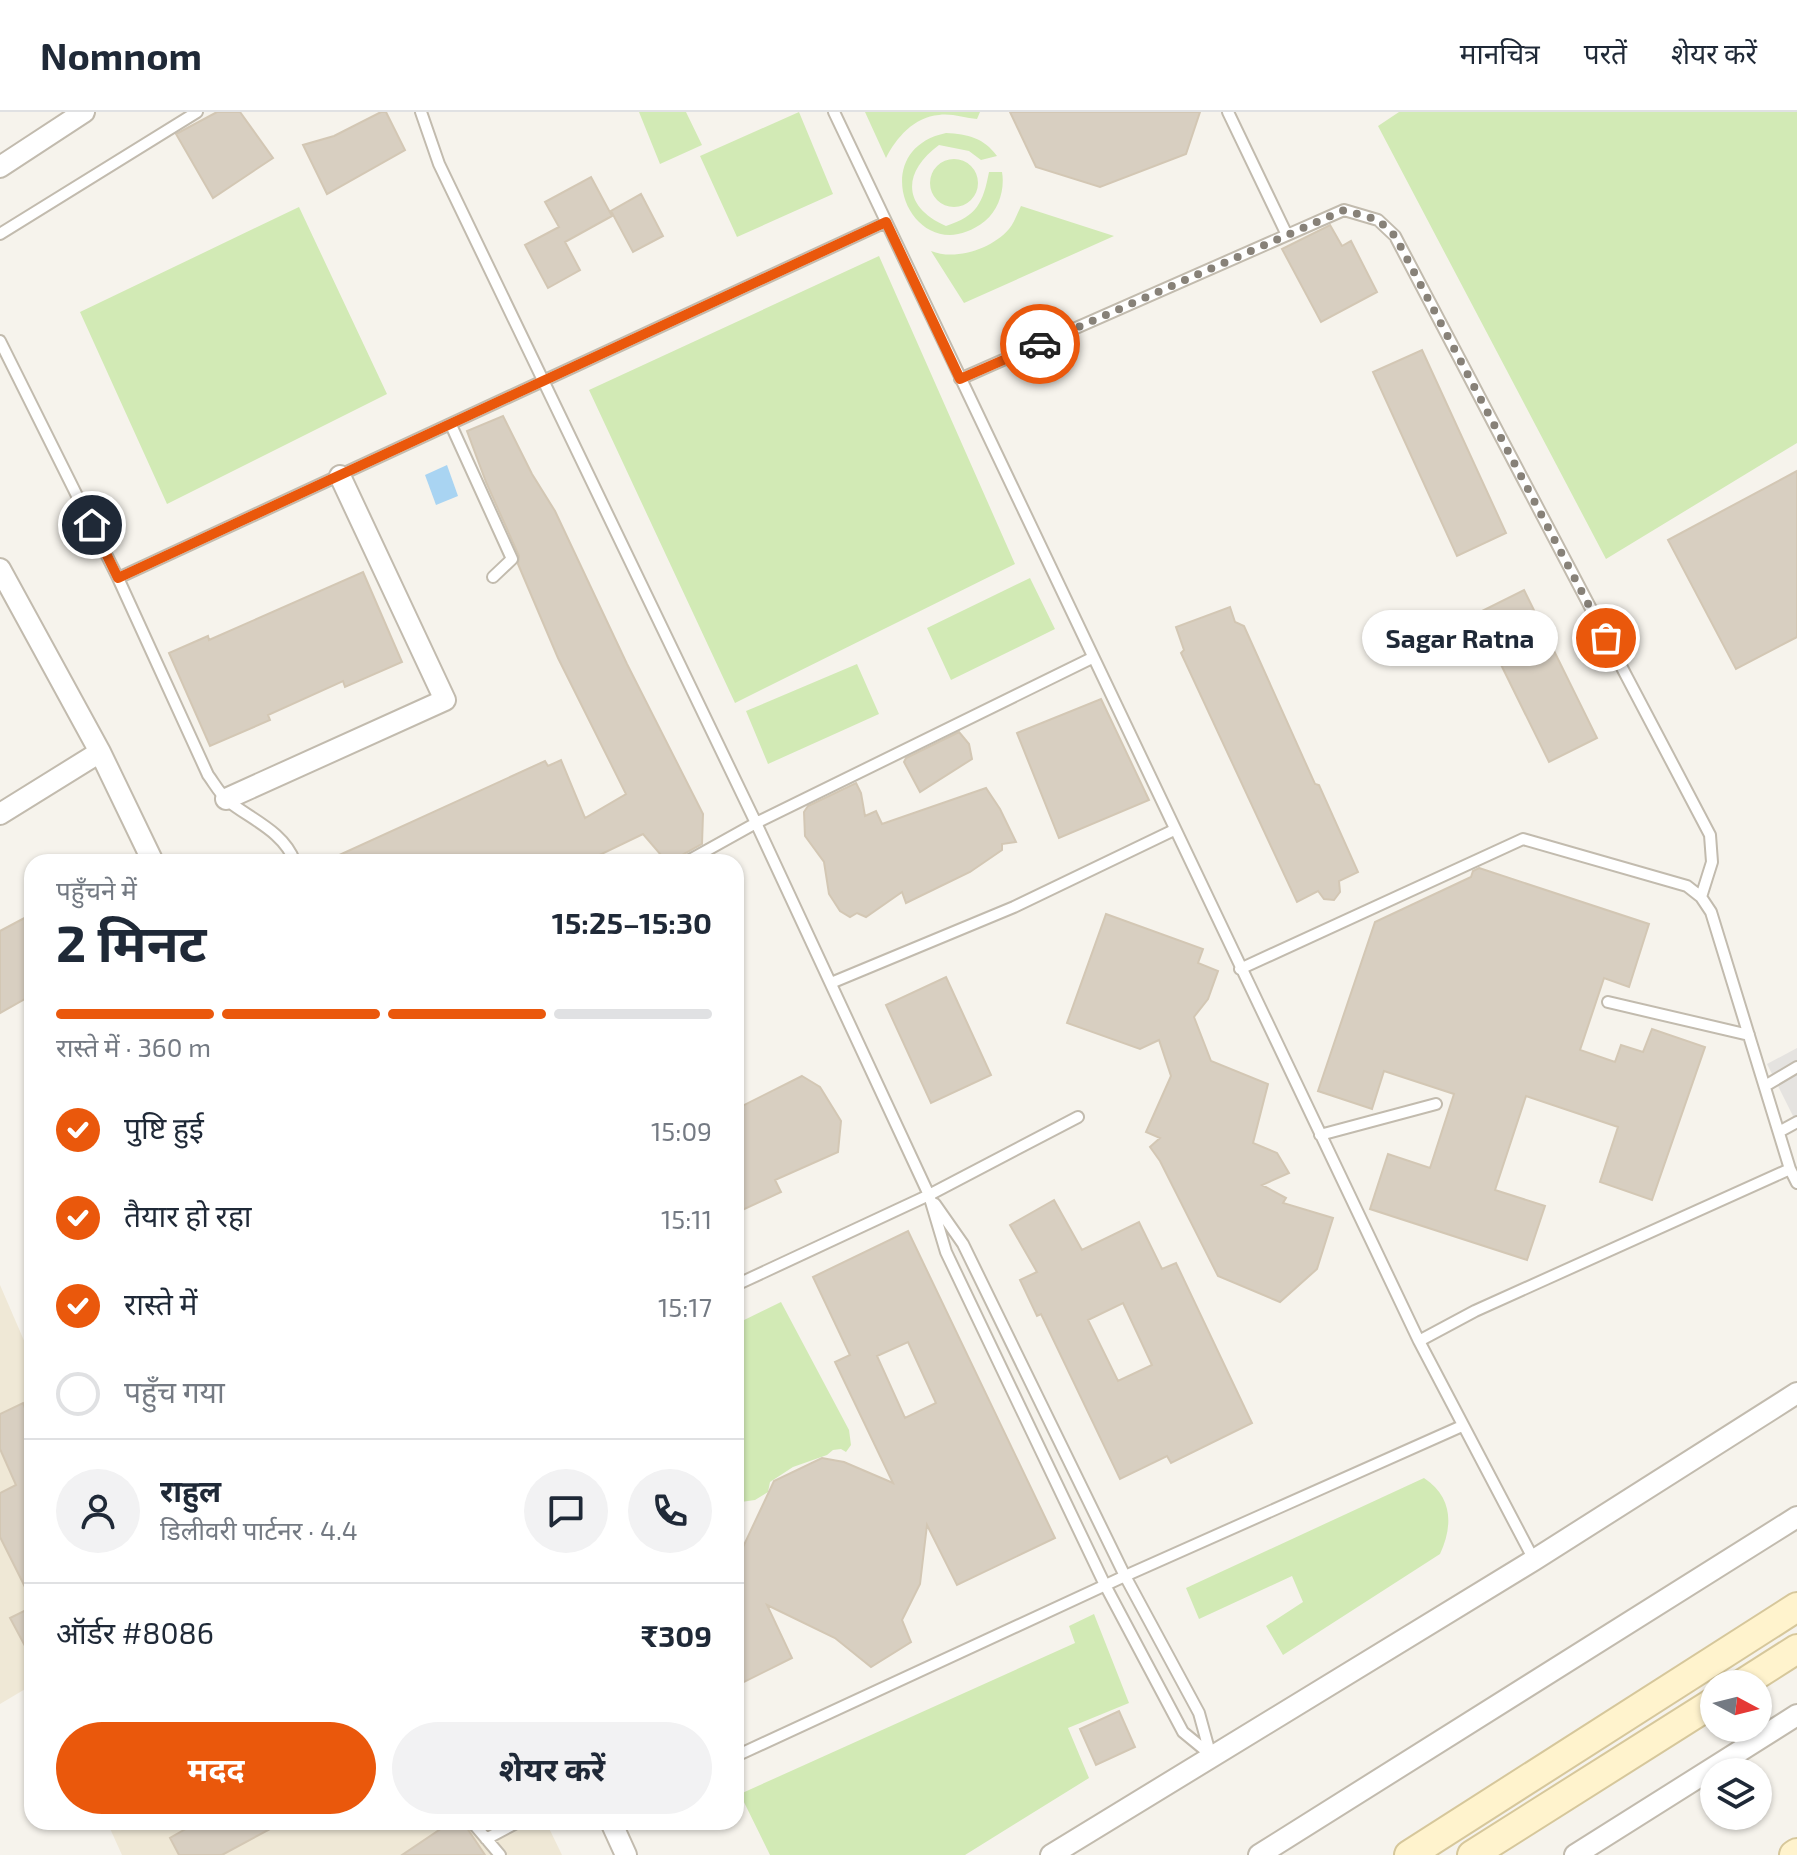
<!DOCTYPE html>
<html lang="hi">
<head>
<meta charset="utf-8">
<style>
	:root { --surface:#fff; --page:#f2f2f3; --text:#1f2937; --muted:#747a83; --line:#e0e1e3; --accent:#ea580c }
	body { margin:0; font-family:"Exo 2","Noto Sans Devanagari",sans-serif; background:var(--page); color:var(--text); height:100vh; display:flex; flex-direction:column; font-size:30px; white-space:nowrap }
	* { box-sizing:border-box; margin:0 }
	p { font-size:26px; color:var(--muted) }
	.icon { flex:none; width:44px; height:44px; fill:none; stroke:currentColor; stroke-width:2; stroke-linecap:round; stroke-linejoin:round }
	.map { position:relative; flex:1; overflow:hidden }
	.details { position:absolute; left:24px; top:742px; width:720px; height:976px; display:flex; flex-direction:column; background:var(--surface); border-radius:24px; box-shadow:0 2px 6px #0004 }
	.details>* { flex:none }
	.needle { width:52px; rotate:97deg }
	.fabs { position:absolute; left:1700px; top:1558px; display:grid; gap:16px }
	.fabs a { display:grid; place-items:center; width:72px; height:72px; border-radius:50%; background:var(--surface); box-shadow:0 2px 6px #0004; font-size:40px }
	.pin { position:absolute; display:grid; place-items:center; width:68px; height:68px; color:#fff; margin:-34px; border:4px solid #fff; border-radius:50%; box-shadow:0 2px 8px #0007 }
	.courier { position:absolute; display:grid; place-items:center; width:80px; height:80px; margin:-40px; border:6px solid #ea580c; border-radius:50%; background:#fff; color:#222; box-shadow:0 2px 10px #0007 }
	.bubble { position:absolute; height:56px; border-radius:28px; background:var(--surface); box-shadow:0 2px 6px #0004; font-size:26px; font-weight:700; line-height:56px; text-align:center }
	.overview em { font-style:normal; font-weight:700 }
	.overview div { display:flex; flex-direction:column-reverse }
	.overview { display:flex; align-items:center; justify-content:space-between; height:136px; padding:0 32px }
	h1 { font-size:52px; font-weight:700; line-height:60px }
	.bar { display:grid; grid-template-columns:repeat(4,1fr); gap:12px 8px; align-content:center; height:96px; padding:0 32px }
	.bar i { height:10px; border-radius:6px; background:var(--line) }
	.bar .active { background:var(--accent) }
	.bar p { grid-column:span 4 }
	.line { display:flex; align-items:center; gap:20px; padding:0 32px; border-top:2px solid var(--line) }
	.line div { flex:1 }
	.round { display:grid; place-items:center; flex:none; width:84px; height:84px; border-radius:42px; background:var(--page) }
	ol { padding:0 32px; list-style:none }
	li { display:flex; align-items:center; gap:24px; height:88px }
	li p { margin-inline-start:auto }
	li .icon { padding:8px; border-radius:50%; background:var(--accent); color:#fff; stroke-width:4 }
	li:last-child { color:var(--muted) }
	li i { width:44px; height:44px; border:4px solid var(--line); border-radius:50% }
	.button { display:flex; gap:16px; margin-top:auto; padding:16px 32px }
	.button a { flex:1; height:92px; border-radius:48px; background:var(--accent); color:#fff; font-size:32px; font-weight:700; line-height:92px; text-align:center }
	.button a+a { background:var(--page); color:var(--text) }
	header { display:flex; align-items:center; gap:48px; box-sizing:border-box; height:112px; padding:0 40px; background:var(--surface); border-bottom:2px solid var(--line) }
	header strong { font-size:38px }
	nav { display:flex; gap:44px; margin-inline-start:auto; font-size:28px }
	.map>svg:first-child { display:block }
	.education { fill:#efe8d6 }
	.green { fill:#d2eab5 }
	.parking { fill:#e5e3e0 }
	.water { fill:#a9d4f2 }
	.building { fill:#d8cfc1; stroke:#d3c7b4; stroke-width:2; fill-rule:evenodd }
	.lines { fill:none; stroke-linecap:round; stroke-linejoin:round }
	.lane-casing { stroke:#c2bbae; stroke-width:14 }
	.street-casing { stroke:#c2bbae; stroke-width:24 }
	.secondary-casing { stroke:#d6c79b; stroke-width:32 }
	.lane { stroke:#fff; stroke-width:10 }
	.street { stroke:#fff; stroke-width:20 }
	.secondary { stroke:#fff3cd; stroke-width:28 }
	.done { stroke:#878178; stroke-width:8; stroke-dasharray:0 14.4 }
	.route { stroke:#ea580c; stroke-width:10 }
</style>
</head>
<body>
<header>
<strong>Nomnom</strong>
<nav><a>मानचित्र</a><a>परतें</a><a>शेयर करें</a></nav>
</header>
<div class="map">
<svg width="1797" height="1743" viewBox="0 0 1797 1743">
	<rect width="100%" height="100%" fill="#f6f3ec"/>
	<!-- education -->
	<path class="education" d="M 0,1173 L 32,1247 L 32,1573 L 0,1592 Z
		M 107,1710 L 546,1710 L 562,1743 L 122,1743 Z"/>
	<!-- green -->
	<path class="green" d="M 639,0 L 686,0 L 702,33 L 660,52 Z
		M 799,0 L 833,82 L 737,125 L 700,44 Z
		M 865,0 L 980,0 L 977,7 C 965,6 951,1 939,3 C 914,5 896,26 886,46 Z
		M 1399,0 L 1797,0 L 1797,331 L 1606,447 L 1378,14 Z
		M 946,21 C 968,22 984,26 997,44 L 981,48 L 969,39 L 939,33 C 902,60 902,95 946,114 C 977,104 983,91 989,60 L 1002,60 C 1005,77 999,98 985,109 C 915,164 860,39 946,21 Z
		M930 71a24 24 0 1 1 48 0a24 24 0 1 1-48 0Z
		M 1021,94 L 1114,124 L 964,191 L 931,139 C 955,149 992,137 1009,117 C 1014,111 1017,102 1021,94 Z
		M 299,95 L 387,282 L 167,392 L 80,200 Z
		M 879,144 L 1015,452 L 735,591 L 589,278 Z
		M 1030,466 L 1055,517 L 951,568 L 927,516 Z
		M 857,552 L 879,602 L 768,652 L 746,599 Z
		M 781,1190 L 849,1318 L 851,1333 L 846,1340 L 841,1337 L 833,1338 L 827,1343 L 793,1355 L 770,1370 L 768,1380 L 755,1388 L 741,1390 L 736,1387 L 736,1212 Z
		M 1424,1366 C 1453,1385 1453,1414 1440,1442 L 1283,1543 L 1266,1514 L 1303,1490 L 1292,1464 L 1199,1507 L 1186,1476 Z
		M 1094,1502 L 1129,1591 L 1068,1616 L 1089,1666 L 965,1743 L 770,1743 L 740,1682 L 1075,1531 L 1069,1514 Z"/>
	<!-- parking -->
	<path class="parking" d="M 1797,936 L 1797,1012 L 1767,952 Z"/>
	<!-- water -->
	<path class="water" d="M 447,353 L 458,384 L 436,393 L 425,363 Z"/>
	<!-- building -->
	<path class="building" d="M 217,0 L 240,0 L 273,46 L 213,86 L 176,22 Z
		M 381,0 L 386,0 L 405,38 L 327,82 L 303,33 L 334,24 Z
		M 1010,0 L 1200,0 L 1186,42 L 1100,75 L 1036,55 Z
		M 591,65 L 612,104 L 565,130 L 580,158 L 548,176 L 525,133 L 559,115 L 545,90 Z
		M 641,82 L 663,124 L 633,140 L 611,99 Z
		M 1330,113 L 1342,134 L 1351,129 L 1377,180 L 1321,210 L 1282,137 Z
		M 1422,238 L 1506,421 L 1457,444 L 1373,260 Z
		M 503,304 L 532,362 L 555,399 L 627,552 L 703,702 L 702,732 L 682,743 L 676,750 L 667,750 L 643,722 L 585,750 L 324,750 L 545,649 L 548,654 L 561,648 L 585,706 L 626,682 L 558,546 L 518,452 L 519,444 L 486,370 L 467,319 Z
		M 1797,359 L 1797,525 L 1736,557 L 1668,428 Z
		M 363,460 L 402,550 L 345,575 L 343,569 L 268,603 L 270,608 L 210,634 L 169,541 L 208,524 L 209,528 Z
		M 1524,478 L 1597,626 L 1549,650 L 1476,502 Z
		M 1230,495 L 1235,510 L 1244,514 L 1315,672 L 1319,673 L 1358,760 L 1339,769 L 1340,780 L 1334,788 L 1324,787 L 1318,779 L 1297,790 L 1181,541 L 1184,538 L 1176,515 Z
		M 1101,587 L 1149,688 L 1059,726 L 1017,621 Z
		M 959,620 L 969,632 L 972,647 L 920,680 L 904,650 L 906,646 Z
		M 856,671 L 861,681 L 865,704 L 876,699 L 882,712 L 986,676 L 1000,697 L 1016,730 L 1002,732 L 1002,738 L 970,760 L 906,791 L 902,780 L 866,805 L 857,801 L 850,805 L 840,799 L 829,782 L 824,750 L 805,724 L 804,700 L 808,694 Z
		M 1479,756 L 1649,812 L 1629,875 L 1604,866 L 1580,938 L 1615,950 L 1621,933 L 1643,940 L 1652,917 L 1705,935 L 1652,1088 L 1600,1070 L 1618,1015 L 1526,984 L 1495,1078 L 1545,1094 L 1527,1148 L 1370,1097 L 1388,1042 L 1430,1056 L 1454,982 L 1384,959 L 1372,997 L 1318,979 L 1375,810 L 1471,765 L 1473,759 Z
		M 32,802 L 32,883 L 0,901 L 0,819 Z
		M 1106,802 L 1203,837 L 1198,851 L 1218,859 L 1208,887 L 1194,905 L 1211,949 L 1268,972 L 1253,1031 L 1277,1041 L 1289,1061 L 1262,1073 L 1286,1086 L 1283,1091 L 1333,1106 L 1317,1157 L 1280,1190 L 1218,1164 L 1160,1049 L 1150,1035 L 1160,1026 L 1146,1020 L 1171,964 L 1159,928 L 1140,937 L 1067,911 Z
		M 946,865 L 991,963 L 931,991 L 886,893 Z
		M 802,964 L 820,975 L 841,1009 L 838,1040 L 775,1068 L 781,1080 L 736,1101 L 736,997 Z
		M 1054,1088 L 1082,1138 L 1139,1110 L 1162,1157 L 1176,1151 L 1252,1311 L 1171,1351 L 1167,1344 L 1120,1367 L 1041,1202 L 1037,1204 L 1020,1168 L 1037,1160 L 1010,1113 ZM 1123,1191 L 1152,1253 L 1118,1269 L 1088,1208 Z
		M 908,1119 L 1055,1426 L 957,1473 L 927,1413 L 920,1472 L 902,1508 L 911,1530 L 871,1555 L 835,1526 L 767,1493 L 792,1546 L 736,1574 L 736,1450 L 774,1369 L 822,1346 L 844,1350 L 893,1371 L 835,1250 L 850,1243 L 813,1165 ZM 908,1230 L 936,1291 L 905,1306 L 877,1244 Z
		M 23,1291 L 32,1313 L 32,1489 L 0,1425 L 0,1381 L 16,1373 L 0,1337 L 0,1302 Z
		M 32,1495 L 32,1547 L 10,1506 Z
		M 1119,1599 L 1135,1635 L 1096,1653 L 1080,1617 Z
		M 198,1710 L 283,1710 L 222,1743 L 179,1743 L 170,1726 Z
		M 451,1710 L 463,1710 L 485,1743 L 402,1743 Z"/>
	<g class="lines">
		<defs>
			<path id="lane" d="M 421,0 L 439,52 L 756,711 L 929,1083 L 946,1140 L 1105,1473 L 1183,1620 L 1211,1643
				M 834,0 L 1419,1229 L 1534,1448
				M 1228,0 L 1287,123
				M 0,122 L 197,0
				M 0,229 L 118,466 L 208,663 C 214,671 220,682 228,689 C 252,708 283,719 295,750
				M 960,267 L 1344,98 L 1378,108 L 1395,124 L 1710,723 L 1712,750 L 1701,785
				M 451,313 L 512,447 L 493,465
				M 118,466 L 886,110
				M 686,750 L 756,711 L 1092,546
				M 1240,857 L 1523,727 L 1687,774 L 1701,785 L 1711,800 L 1790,1057 L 1475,1199 L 1419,1229
				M 831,871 L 1014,795 L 1174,718
				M 1608,890 L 1749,923
				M 1765,974 L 1797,955
				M 1779,1020 L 1797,1010
				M 1320,1023 L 1436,992
				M 1790,1057 L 1797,1071
				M 935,1092 L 963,1132 L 1125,1464 L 1199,1601 L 1210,1641
				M 736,1173 L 929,1083 L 1078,1005
				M 736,1644 L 1125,1464 L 1462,1314
				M 472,1710 L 500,1743
				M 486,1727 L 518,1710"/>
			<path id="street" d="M 0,55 L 84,0
				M 0,457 L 100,640 L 153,750
				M 226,687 L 445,588 L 340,364
				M 0,702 L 100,640
				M 611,1710 L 626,1743
				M 1051,1743 L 1534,1448 L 1797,1281
				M 1259,1743 L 1797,1405
				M 1575,1743 L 1797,1603"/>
			<path id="secondary" d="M 1742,1572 L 1797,1537
				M 1409,1743 L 1797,1495
				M 1472,1743 L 1714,1590
				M 1794,1743 L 1797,1741"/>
		</defs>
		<!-- lane casing -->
		<use href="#lane" class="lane-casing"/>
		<!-- street casing -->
		<use href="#street" class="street-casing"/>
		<!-- secondary casing -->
		<use href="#secondary" class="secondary-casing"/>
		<!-- lane -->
		<use href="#lane" class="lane"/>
		<!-- street -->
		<use href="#street" class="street"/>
		<!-- secondary -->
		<use href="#secondary" class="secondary"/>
	</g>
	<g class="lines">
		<!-- done -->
		<path class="done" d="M 1040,232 L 1344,98 L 1378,108 L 1395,124 L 1606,526"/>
		<!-- route -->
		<path class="route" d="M 92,413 L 118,466 L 886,110 L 960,267 L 1040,232"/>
	</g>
</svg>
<div class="fabs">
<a><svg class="needle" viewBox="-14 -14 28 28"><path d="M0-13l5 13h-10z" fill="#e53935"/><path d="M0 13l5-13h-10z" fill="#747a83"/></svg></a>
<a><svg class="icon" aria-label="layers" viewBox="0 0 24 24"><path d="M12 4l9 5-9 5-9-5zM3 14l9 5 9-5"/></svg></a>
</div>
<div class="pin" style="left:1606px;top:526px;background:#ea580c"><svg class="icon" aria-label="bag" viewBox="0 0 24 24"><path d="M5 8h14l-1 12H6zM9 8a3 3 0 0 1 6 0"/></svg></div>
<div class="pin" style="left:92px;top:413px;background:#1f2937"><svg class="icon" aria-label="home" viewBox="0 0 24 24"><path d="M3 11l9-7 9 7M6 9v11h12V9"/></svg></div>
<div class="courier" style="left:1040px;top:232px"><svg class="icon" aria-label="car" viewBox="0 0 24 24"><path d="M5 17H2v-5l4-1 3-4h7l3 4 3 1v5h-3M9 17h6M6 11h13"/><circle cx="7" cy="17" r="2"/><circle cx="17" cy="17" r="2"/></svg></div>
<div class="bubble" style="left:1362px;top:498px;width:196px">Sagar Ratna</div>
<section class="details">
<div class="overview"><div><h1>2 मिनट</h1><p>पहुँचने में</p></div><em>15:25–15:30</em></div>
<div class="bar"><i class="active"></i><i class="active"></i><i class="active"></i><i></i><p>रास्ते में · 360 m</p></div>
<ol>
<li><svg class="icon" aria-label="check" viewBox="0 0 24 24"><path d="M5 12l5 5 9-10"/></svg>पुष्टि हुई<p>15:09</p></li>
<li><svg class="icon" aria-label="check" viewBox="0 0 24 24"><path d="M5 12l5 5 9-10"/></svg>तैयार हो रहा<p>15:11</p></li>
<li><svg class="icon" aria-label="check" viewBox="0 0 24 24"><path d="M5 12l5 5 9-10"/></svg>रास्ते में<p>15:17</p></li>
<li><i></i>पहुँच गया</li>
</ol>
<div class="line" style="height:144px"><a class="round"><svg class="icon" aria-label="person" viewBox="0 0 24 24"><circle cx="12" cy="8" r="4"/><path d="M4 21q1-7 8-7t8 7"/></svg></a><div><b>राहुल</b><p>डिलीवरी पार्टनर · 4.4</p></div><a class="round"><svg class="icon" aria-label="chat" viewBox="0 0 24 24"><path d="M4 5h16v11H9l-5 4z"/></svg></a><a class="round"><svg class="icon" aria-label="phone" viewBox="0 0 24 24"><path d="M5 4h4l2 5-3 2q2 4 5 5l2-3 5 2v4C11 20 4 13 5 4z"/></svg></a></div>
<div class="line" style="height:104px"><div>ऑर्डर #8086</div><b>₹309</b></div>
<div class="button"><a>मदद</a><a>शेयर करें</a></div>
</section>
</div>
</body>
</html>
